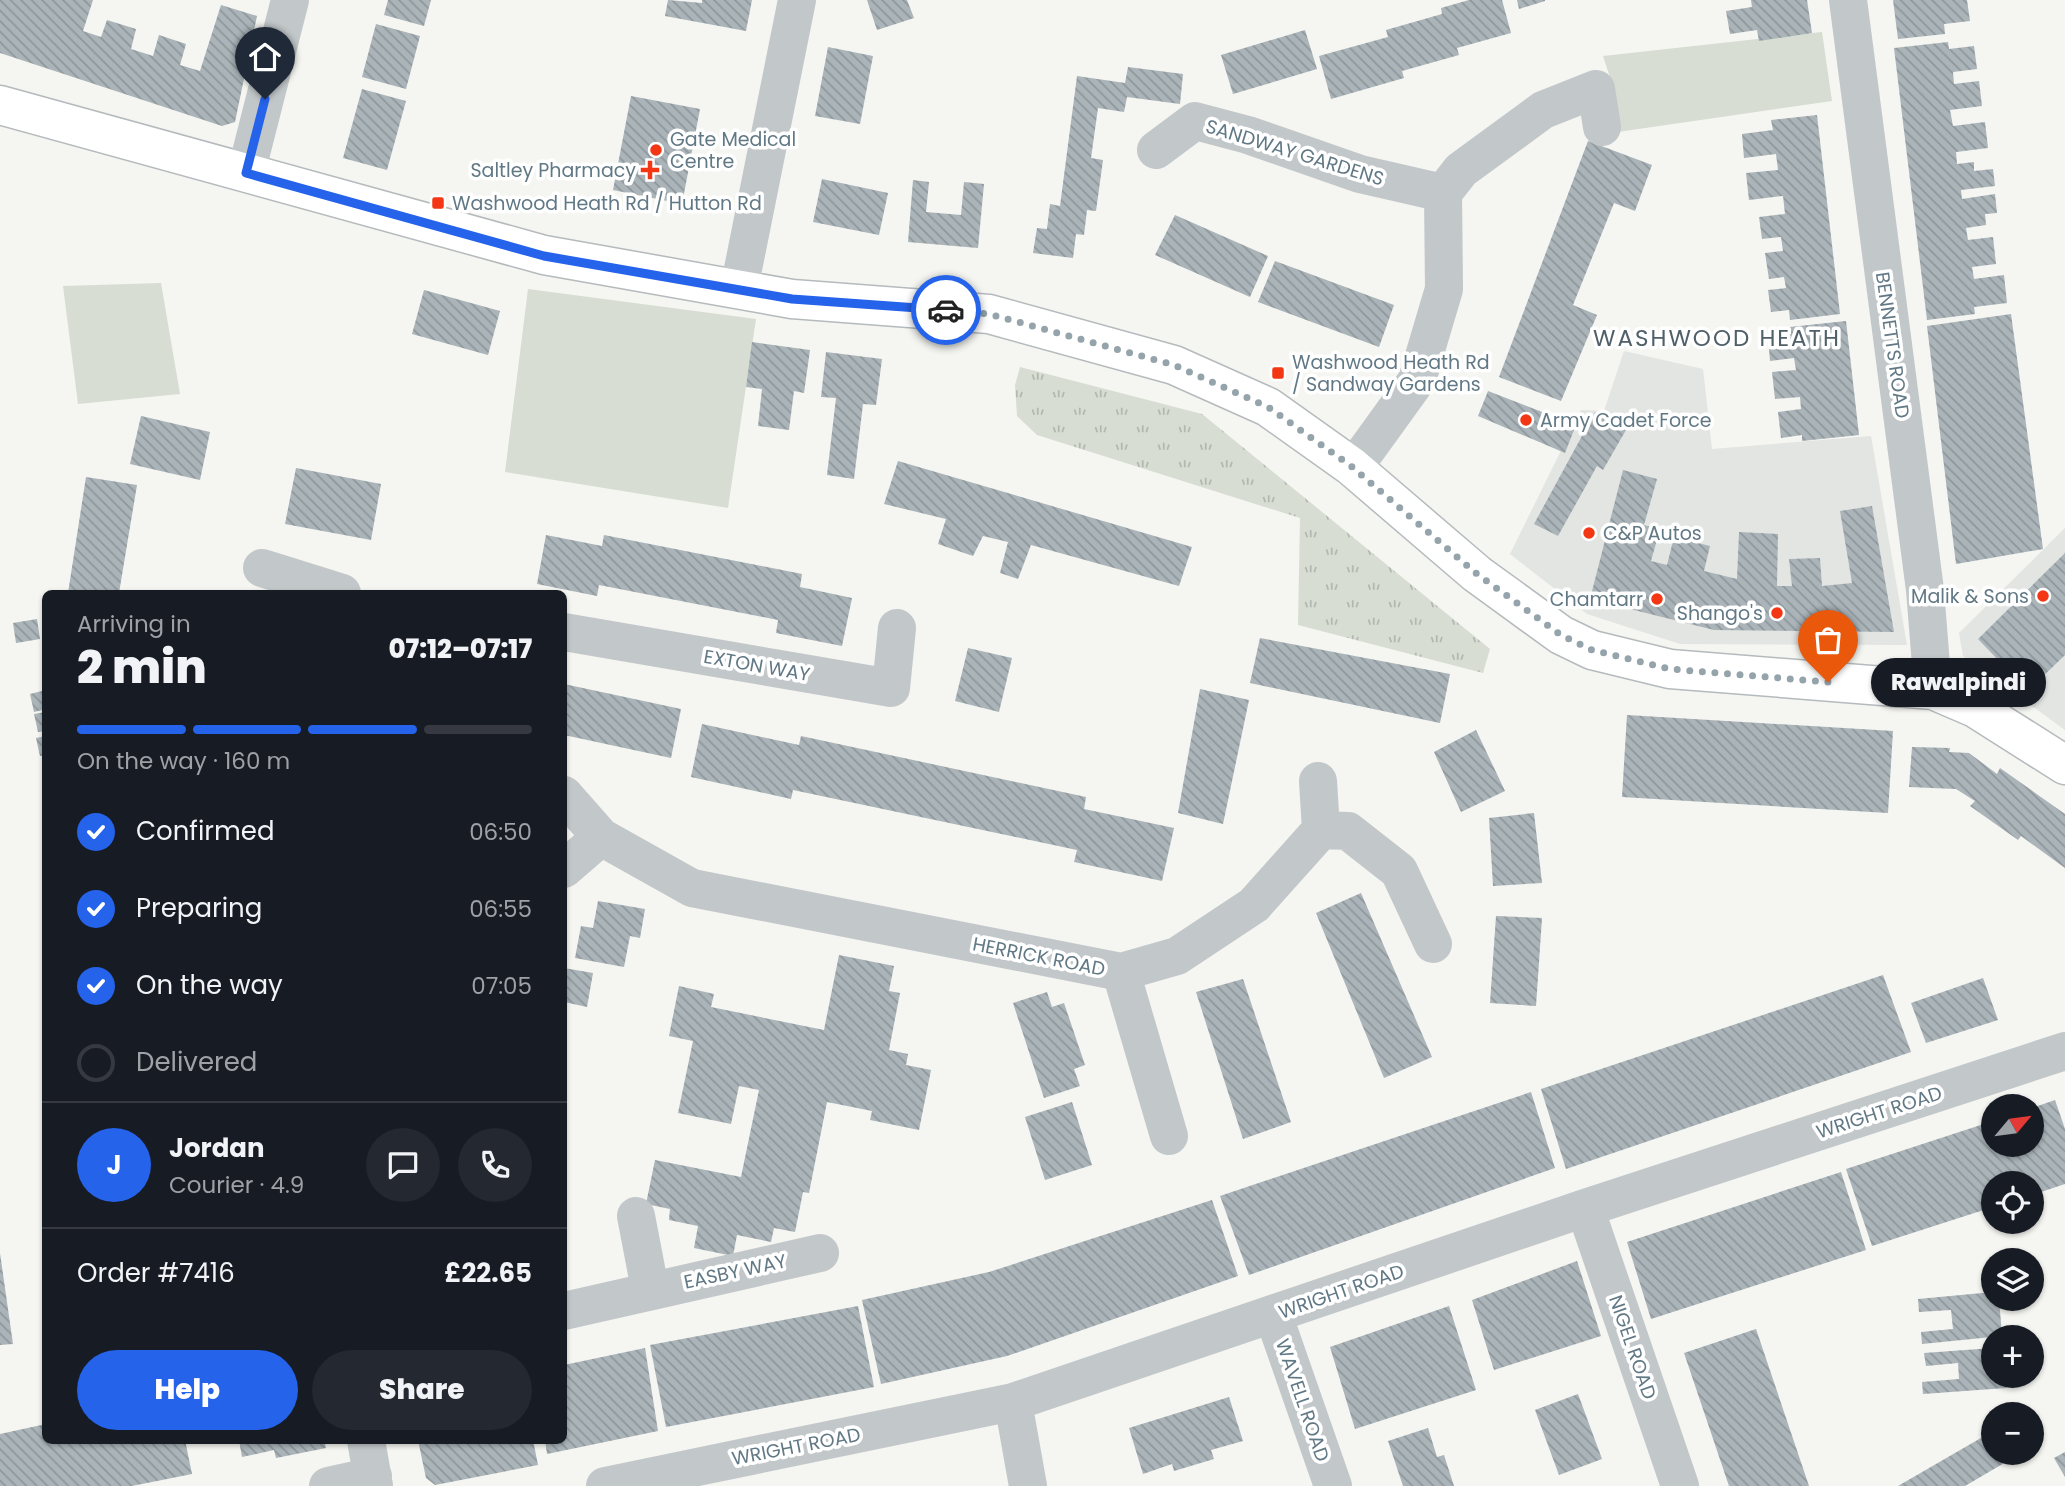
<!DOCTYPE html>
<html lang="en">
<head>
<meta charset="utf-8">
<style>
	:root { --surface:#171b24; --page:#242831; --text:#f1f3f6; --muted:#9ea1a6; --line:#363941; --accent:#2563eb }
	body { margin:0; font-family:Poppins,sans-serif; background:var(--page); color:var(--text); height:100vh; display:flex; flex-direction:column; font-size:26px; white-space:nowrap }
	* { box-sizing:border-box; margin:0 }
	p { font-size:23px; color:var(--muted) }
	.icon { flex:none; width:38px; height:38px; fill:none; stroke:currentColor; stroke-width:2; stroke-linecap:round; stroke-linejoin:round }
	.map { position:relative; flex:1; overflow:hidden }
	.panel { position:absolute; left:42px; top:590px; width:525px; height:854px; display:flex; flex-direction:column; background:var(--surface); border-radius:10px; box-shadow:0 2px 5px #0004 }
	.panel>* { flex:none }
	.needle { width:46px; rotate:61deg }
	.tools { position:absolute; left:1981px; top:1094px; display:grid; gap:14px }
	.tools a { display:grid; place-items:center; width:63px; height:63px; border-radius:50%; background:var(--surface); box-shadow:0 2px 5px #0004; font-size:35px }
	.pin { position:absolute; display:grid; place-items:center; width:60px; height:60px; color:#fff; margin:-72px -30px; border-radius:50% 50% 50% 0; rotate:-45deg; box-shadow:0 0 7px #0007 }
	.pin .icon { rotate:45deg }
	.courier { position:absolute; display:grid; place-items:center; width:70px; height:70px; margin:-35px; border:5px solid #2563eb; border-radius:50%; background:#fff; color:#222; box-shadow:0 2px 9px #0007 }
	.bubble { position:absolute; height:49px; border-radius:24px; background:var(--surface); box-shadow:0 2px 5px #0004; font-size:23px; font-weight:800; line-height:49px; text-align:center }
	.head em { font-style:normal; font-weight:800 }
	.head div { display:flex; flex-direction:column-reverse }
	.head { display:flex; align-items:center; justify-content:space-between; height:119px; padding:0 35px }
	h1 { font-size:46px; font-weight:800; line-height:52px }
	.bar { display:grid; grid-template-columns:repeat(4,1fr); gap:10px 7px; align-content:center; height:84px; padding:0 35px }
	.bar i { height:9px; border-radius:5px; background:var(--line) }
	.bar .active { background:var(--accent) }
	.bar p { grid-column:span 4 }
	.line { display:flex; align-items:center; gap:18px; padding:0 35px; border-top:2px solid var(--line) }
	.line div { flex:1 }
	.round { display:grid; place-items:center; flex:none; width:74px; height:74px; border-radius:37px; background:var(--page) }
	ol { padding:0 35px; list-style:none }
	li { display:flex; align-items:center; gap:21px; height:77px }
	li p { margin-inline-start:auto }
	li .icon { padding:7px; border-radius:50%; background:var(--accent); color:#fff; stroke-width:4 }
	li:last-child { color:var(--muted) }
	li i { width:38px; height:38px; border:4px solid var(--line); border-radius:50% }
	.cta { display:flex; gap:14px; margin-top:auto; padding:14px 35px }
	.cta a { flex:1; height:80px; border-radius:42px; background:var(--accent); color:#fff; font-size:28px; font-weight:800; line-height:80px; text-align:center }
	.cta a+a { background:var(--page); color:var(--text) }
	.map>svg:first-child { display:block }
	.built { fill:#e3e5e2 }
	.grass { fill:url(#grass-tufts) }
	.park { fill:#d7ddd2 }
	.building { fill:url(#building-back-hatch) }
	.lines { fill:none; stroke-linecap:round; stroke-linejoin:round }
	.major-casing { stroke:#b5babd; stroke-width:41 }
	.minor { stroke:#c2c7ca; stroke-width:38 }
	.major { stroke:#fff; stroke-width:38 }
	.done { stroke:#95a4ab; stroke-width:7; stroke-dasharray:0 12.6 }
	.route { stroke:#2563eb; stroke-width:9 }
	.poi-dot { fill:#f33613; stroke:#fff; stroke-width:2.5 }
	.labels { text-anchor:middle; stroke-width:7; stroke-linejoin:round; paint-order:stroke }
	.poi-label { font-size:19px; fill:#617885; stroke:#fff; text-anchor:start }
	.street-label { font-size:19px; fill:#617885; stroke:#fff }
	.quarter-label { font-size:23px; letter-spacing:2px; fill:#506069; stroke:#fff }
</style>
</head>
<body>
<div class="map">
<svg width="2065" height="1486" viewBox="0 0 2065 1486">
	<defs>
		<pattern id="grass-tufts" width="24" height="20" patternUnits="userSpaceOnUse" patternTransform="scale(1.75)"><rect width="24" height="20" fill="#d7ddd2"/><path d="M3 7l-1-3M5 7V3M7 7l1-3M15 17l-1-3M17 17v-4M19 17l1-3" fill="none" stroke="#b2b8b0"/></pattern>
		<pattern id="building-back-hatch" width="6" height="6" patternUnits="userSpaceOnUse" patternTransform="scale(1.75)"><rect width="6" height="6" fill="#aab4b9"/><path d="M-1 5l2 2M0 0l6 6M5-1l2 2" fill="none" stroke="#8e979c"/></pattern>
	</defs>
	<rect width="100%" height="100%" fill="#f5f5f1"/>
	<!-- built -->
	<path class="built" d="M 1624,351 L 1703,369 L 1712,449 L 1871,436 L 1907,645 L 1680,644 L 1587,614 L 1510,554 L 1581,410 L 1604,411 Z
		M 2065,528 L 2065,730 L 1963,656 L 1959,633 Z"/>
	<!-- grass -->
	<path class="grass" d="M 1020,367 L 1202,414 L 1490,649 L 1483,673 L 1298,625 L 1300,518 L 1037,435 L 1017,416 L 1015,385 Z"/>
	<!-- park -->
	<path class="park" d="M 1822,32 L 1832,101 L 1611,133 L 1615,93 L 1603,56 Z
		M 161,283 L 180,394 L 78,404 L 63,286 Z
		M 528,289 L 756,319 L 728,508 L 505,472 Z"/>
	<!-- building -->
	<path class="building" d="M 0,0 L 93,0 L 83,31 L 101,37 L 107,20 L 136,29 L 131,49 L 153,56 L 159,35 L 186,44 L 180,65 L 200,71 L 221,5 L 257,16 L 235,122 L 222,126 L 0,53 Z
		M 388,0 L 431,0 L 424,26 L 384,15 Z
		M 668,0 L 702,3 L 702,0 L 752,0 L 746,31 L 665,16 Z
		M 867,0 L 907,0 L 914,18 L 877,30 Z
		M 1469,0 L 1502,0 L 1511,33 L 1457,48 L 1459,55 L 1402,71 L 1404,78 L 1331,99 L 1319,56 L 1388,37 L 1386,30 L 1442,14 L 1441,8 Z
		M 1517,0 L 1545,0 L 1545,1 L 1519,9 Z
		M 1751,0 L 1807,0 L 1812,33 L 1759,41 L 1757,30 L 1730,34 L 1726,11 L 1752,7 Z
		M 1893,0 L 1967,0 L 1970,21 L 1944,24 L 1945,34 L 1898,39 Z
		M 376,24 L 420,36 L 406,89 L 362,77 Z
		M 1305,30 L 1317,69 L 1233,94 L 1221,55 Z
		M 1948,42 L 1949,49 L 1974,46 L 1977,69 L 1953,72 L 1954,84 L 1979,81 L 1982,106 L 1950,110 L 1953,126 L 1985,122 L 1988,148 L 1956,152 L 1957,164 L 1974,162 L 1974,171 L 1993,169 L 1995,186 L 1961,190 L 1962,199 L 1995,194 L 1997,213 L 1985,214 L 1986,225 L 1966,228 L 1968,240 L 1993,237 L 1996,264 L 1972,267 L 1974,279 L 2004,275 L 2007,303 L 1974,307 L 1975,314 L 1927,320 L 1894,48 Z
		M 828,47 L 873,56 L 860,124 L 815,116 Z
		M 1128,67 L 1183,74 L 1180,104 L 1127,97 L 1124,112 L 1098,108 L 1091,158 L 1103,160 L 1096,211 L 1087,210 L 1084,235 L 1076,234 L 1073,258 L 1033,253 L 1037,228 L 1047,229 L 1050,204 L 1060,206 L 1077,76 L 1125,83 Z
		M 362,89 L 406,101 L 387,170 L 343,158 Z
		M 631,96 L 700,109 L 682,204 L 613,190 Z
		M 1817,115 L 1840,314 L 1790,320 L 1789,310 L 1771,312 L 1768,290 L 1786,288 L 1784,277 L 1769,279 L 1765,253 L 1783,251 L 1781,237 L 1762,239 L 1759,217 L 1785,214 L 1783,196 L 1749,200 L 1746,173 L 1778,170 L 1776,154 L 1744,158 L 1742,134 L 1773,130 L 1771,120 Z
		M 1588,141 L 1652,165 L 1635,211 L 1614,203 L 1573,305 L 1597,315 L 1561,401 L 1499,377 Z
		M 822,179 L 888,193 L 879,235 L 813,222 Z
		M 913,180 L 929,182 L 926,212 L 961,215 L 964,182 L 984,184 L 978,248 L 908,242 Z
		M 1175,215 L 1268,256 L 1250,297 L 1155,255 Z
		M 1275,261 L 1394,305 L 1379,347 L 1258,302 Z
		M 424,290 L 500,311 L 488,355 L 412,334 Z
		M 2011,314 L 2043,549 L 1956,564 L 1927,326 Z
		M 1846,321 L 1859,435 L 1802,441 L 1802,435 L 1781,438 L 1778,412 L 1801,409 L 1800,397 L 1775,399 L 1772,372 L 1796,370 L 1794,358 L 1770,361 L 1768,337 L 1791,334 L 1790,327 Z
		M 752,342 L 810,350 L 804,393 L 794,391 L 789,430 L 758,426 L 762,389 L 746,387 Z
		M 826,352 L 882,359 L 876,405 L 863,404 L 854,479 L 827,475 L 836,398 L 821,397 Z
		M 1488,391 L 1576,425 L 1565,453 L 1478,416 Z
		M 1595,412 L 1626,430 L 1603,470 L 1597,466 L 1558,536 L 1534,524 Z
		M 141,416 L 210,432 L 200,480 L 130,464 Z
		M 898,461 L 1192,547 L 1179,586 L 1031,545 L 1018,579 L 1000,573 L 1008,542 L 983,536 L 973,556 L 938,544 L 946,519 L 884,504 Z
		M 296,468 L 381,484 L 371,540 L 285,524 Z
		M 1623,470 L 1657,479 L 1644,525 L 1660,529 L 1651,561 L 1667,565 L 1674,537 L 1710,546 L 1704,571 L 1737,579 L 1739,532 L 1778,534 L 1777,586 L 1792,586 L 1789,559 L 1820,558 L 1822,586 L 1852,583 L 1840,511 L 1872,506 L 1894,632 L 1714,630 L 1590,599 Z
		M 86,477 L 137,485 L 119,593 L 68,593 Z
		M 546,535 L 602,546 L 604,535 L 802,574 L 800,587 L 852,598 L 842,646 L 776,633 L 778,620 L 599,585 L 597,596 L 537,584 Z
		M 2065,553 L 2065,655 L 2028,691 L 1978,639 Z
		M 37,619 L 40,639 L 16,643 L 13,623 Z
		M 1260,638 L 1450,674 L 1440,723 L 1250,683 Z
		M 968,648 L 1012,658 L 999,712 L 955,701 Z
		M 564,684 L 681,709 L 671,758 L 564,735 Z
		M 1200,689 L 1249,700 L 1223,824 L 1178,813 Z
		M 46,690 L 46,709 L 34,712 L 30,694 Z
		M 46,712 L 46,731 L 38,732 L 34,714 Z
		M 1627,715 L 1893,731 L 1888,813 L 1622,797 Z
		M 702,724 L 799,745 L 801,736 L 1086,797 L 1084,809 L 1174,828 L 1162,881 L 1074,862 L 1077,850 L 793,790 L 791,799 L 691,777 Z
		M 1476,730 L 1505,791 L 1461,812 L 1434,752 Z
		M 46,736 L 46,755 L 40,756 L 36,738 Z
		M 1912,747 L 1950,748 L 1949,752 L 1969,753 L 1997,774 L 2000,768 L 2065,814 L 2065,868 L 2021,836 L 2018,840 L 1970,806 L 1975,801 L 1956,789 L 1909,787 Z
		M 1534,813 L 1542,883 L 1493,886 L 1489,818 Z
		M 1361,893 L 1432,1057 L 1384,1078 L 1316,913 Z
		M 598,901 L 645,909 L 640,938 L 630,936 L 624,967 L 575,958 L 581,926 L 593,928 Z
		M 1496,916 L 1542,918 L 1536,1006 L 1490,1003 Z
		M 839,955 L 894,966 L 889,991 L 900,993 L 889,1050 L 908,1054 L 906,1065 L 931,1070 L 919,1130 L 870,1120 L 872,1111 L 827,1102 L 809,1193 L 803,1192 L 795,1232 L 774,1228 L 771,1242 L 737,1235 L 733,1256 L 694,1248 L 698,1226 L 669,1220 L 670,1209 L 646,1204 L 655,1160 L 741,1177 L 759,1090 L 739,1086 L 731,1124 L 678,1113 L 693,1041 L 669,1036 L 679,986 L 714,994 L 711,1007 L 824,1030 Z
		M 564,968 L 593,973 L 587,1007 L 564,1002 Z
		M 1883,975 L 1911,1052 L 1566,1169 L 1541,1089 Z
		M 1983,978 L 1998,1020 L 1926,1043 L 1911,1003 Z
		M 1243,979 L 1291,1122 L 1243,1139 L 1196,992 Z
		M 1047,992 L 1052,1007 L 1064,1003 L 1085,1065 L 1074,1069 L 1080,1086 L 1044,1098 L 1013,1003 Z
		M 1531,1092 L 1555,1168 L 1249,1275 L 1220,1196 Z
		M 2055,1100 L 2065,1129 L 2065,1184 L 2032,1195 L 2032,1183 L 1993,1183 L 1993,1207 L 1872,1246 L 1846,1169 L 1993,1121 L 1993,1144 L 2032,1144 L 2032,1108 Z
		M 1072,1102 L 1092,1165 L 1045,1180 L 1025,1117 Z
		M 1841,1172 L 1866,1250 L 1651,1319 L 1627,1242 Z
		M 1212,1200 L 1238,1276 L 1007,1356 L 881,1384 L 862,1300 L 989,1272 Z
		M 0,1253 L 13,1344 L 0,1345 Z
		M 1577,1261 L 1601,1336 L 1494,1370 L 1472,1300 Z
		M 1993,1292 L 1993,1298 L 1999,1298 L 2002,1336 L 1922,1344 L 1921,1332 L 1953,1329 L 1951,1310 L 1919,1312 L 1918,1299 Z
		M 858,1306 L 874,1387 L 666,1427 L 650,1345 Z
		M 1449,1306 L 1476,1390 L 1355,1429 L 1330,1347 Z
		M 1756,1329 L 1809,1486 L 1729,1486 L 1684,1353 Z
		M 645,1348 L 658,1431 L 547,1454 L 545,1440 L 564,1440 L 564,1365 Z
		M 1993,1348 L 1993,1376 L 2005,1376 L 2006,1388 L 1923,1394 L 1922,1382 L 1959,1379 L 1958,1363 L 1926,1366 L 1924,1353 Z
		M 1578,1394 L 1602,1459 L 1559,1475 L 1535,1410 Z
		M 1229,1397 L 1243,1441 L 1211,1450 L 1214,1459 L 1174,1471 L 1172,1464 L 1143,1474 L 1129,1428 Z
		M 46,1424 L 46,1440 L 185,1440 L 192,1474 L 132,1486 L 0,1486 L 0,1434 Z
		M 1428,1428 L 1437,1457 L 1444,1455 L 1454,1486 L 1403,1486 L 1388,1441 Z
		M 1993,1431 L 1993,1452 L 2023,1452 L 1965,1486 L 1898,1486 Z
		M 239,1440 L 324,1440 L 326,1448 L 276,1458 L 274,1450 L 242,1457 Z
		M 418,1440 L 533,1440 L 538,1465 L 435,1485 L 426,1478 Z
		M 2065,1452 L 2065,1477 L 2054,1458 Z"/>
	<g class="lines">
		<defs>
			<path id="major" d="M 0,105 L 544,255 L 792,299 L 989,314 L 1174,365 L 1268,407 L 1351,466 L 1477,574 L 1561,635 L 1592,650 L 1670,669 L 1933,690 L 1975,708 L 2065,765"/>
		</defs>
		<!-- major casing -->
		<use href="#major" class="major-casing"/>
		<!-- minor -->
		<path class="minor" d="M 1848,0 L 1925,590 L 1933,690
			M 1156,150 L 1195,121 L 1248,135 L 1360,174 L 1443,193 L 1444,289 L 1417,380 L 1365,452 L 1351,466
			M 246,173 L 290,0
			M 1443,193 L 1461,170 L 1543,110 L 1596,89 L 1602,127
			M 739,289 L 797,0
			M 262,568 L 342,593
			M 564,632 L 891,688 L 897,628
			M 1318,781 L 1321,830
			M 564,795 L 601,837
			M 564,869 L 601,837 L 692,888 L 1121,972 L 1177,956 L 1254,905 L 1321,830 L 1348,831 L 1399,871 L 1433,944
			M 1121,972 L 1169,1136
			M 1585,1208 L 1680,1486
			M 636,1216 L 650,1289
			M 564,1311 L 820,1253
			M 1273,1314 L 1333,1486
			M 1013,1402 L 1028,1486
			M 366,1440 L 374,1486
			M 328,1486 L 373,1476
			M 605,1486 L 1013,1402 L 1585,1208 L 2065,1051"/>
		<!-- major -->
		<use href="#major" class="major"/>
	</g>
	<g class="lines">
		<!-- done -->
		<path class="done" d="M 946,310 L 989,314 L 1174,365 L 1268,407 L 1351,466 L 1477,574 L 1561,635 L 1592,650 L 1670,669 L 1828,682"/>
		<!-- route -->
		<path class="route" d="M 265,99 L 246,173 L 544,256 L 792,299 L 946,310"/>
	</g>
	<!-- markers -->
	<g class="poi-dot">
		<circle cx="656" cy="150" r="7"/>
		<path d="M646.5 159.5h7v7h7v7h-7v7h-7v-7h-7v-7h7z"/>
		<rect x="431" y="196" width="14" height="14" rx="3.5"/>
		<rect x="1271" y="366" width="14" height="14" rx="3.5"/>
		<circle cx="1526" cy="420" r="7"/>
		<circle cx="1589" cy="533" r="7"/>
		<circle cx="2043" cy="596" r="7"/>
		<circle cx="1657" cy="599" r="7"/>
		<circle cx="1777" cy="613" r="7"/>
	</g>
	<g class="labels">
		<!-- poi labels -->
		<g class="poi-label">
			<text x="670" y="146">Gate Medical<tspan x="670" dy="22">Centre</tspan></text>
			<text x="636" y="177" text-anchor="end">Saltley Pharmacy</text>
			<text x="452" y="210">Washwood Heath Rd / Hutton Rd</text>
			<text x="1292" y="369">Washwood Heath Rd<tspan x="1292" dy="22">/ Sandway Gardens</tspan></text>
			<text x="1540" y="427">Army Cadet Force</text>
			<text x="1603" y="540">C&amp;P Autos</text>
			<text x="2029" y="603" text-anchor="end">Malik &amp; Sons</text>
			<text x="1643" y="606" text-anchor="end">Chamtarr</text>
			<text x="1763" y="620" text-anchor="end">Shango's</text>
		</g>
		<!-- street labels -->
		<g class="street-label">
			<text transform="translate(1295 152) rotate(17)" y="7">SANDWAY GARDENS</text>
			<text transform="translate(1893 345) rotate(82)" y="7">BENNETTS ROAD</text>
			<text transform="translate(757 665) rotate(10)" y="7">EXTON WAY</text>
			<text transform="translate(1039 956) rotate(11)" y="7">HERRICK ROAD</text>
			<text transform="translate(1879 1112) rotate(-18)" y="7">WRIGHT ROAD</text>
			<text transform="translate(735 1271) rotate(-12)" y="7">EASBY WAY</text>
			<text transform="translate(1341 1291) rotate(-19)" y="7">WRIGHT ROAD</text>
			<text transform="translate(1633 1347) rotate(71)" y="7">NIGEL ROAD</text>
			<text transform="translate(1303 1400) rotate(71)" y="7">WAVELL ROAD</text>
			<text transform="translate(796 1446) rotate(-11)" y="7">WRIGHT ROAD</text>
		</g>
		<!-- quarter labels -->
		<g class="quarter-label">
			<text x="1717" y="346">WASHWOOD HEATH</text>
		</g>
	</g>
</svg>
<div class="tools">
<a><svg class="needle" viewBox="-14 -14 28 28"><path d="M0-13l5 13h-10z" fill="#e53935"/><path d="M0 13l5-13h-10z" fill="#9ea1a6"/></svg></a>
<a><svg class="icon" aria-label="locate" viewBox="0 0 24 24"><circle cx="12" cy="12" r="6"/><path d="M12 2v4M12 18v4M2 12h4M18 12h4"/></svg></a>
<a><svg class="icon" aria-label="layers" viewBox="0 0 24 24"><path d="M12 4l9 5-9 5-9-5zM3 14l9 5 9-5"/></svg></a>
<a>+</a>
<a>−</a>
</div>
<div class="pin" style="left:1828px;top:682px;background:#ea580c"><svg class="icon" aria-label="bag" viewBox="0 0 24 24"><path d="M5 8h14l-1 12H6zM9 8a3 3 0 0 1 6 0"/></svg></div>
<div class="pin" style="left:265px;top:99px;background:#1f2937"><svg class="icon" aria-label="home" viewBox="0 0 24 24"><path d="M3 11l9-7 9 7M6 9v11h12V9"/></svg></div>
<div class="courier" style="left:946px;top:310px"><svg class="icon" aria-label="car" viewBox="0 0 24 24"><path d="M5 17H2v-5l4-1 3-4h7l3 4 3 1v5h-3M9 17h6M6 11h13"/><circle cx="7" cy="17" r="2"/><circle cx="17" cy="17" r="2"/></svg></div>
<div class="bubble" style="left:1871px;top:658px;width:175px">Rawalpindi</div>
<section class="panel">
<div class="head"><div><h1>2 min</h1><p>Arriving in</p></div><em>07:12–07:17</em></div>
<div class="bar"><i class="active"></i><i class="active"></i><i class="active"></i><i></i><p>On the way · 160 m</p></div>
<ol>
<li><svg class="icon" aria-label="check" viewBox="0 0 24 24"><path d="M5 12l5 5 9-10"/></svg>Confirmed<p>06:50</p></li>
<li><svg class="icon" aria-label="check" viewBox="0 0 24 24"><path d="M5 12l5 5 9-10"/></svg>Preparing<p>06:55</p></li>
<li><svg class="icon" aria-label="check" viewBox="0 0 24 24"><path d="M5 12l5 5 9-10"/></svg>On the way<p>07:05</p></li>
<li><i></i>Delivered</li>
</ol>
<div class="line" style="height:126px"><b class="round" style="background:var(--accent);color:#fff">J</b><div><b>Jordan</b><p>Courier · 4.9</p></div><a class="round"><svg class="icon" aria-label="chat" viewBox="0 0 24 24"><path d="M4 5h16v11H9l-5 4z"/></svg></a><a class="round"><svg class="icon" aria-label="phone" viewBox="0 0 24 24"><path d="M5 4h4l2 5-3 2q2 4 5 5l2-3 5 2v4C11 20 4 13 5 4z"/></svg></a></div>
<div class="line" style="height:91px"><div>Order #7416</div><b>£22.65</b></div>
<div class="cta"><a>Help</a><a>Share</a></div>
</section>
</div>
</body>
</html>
